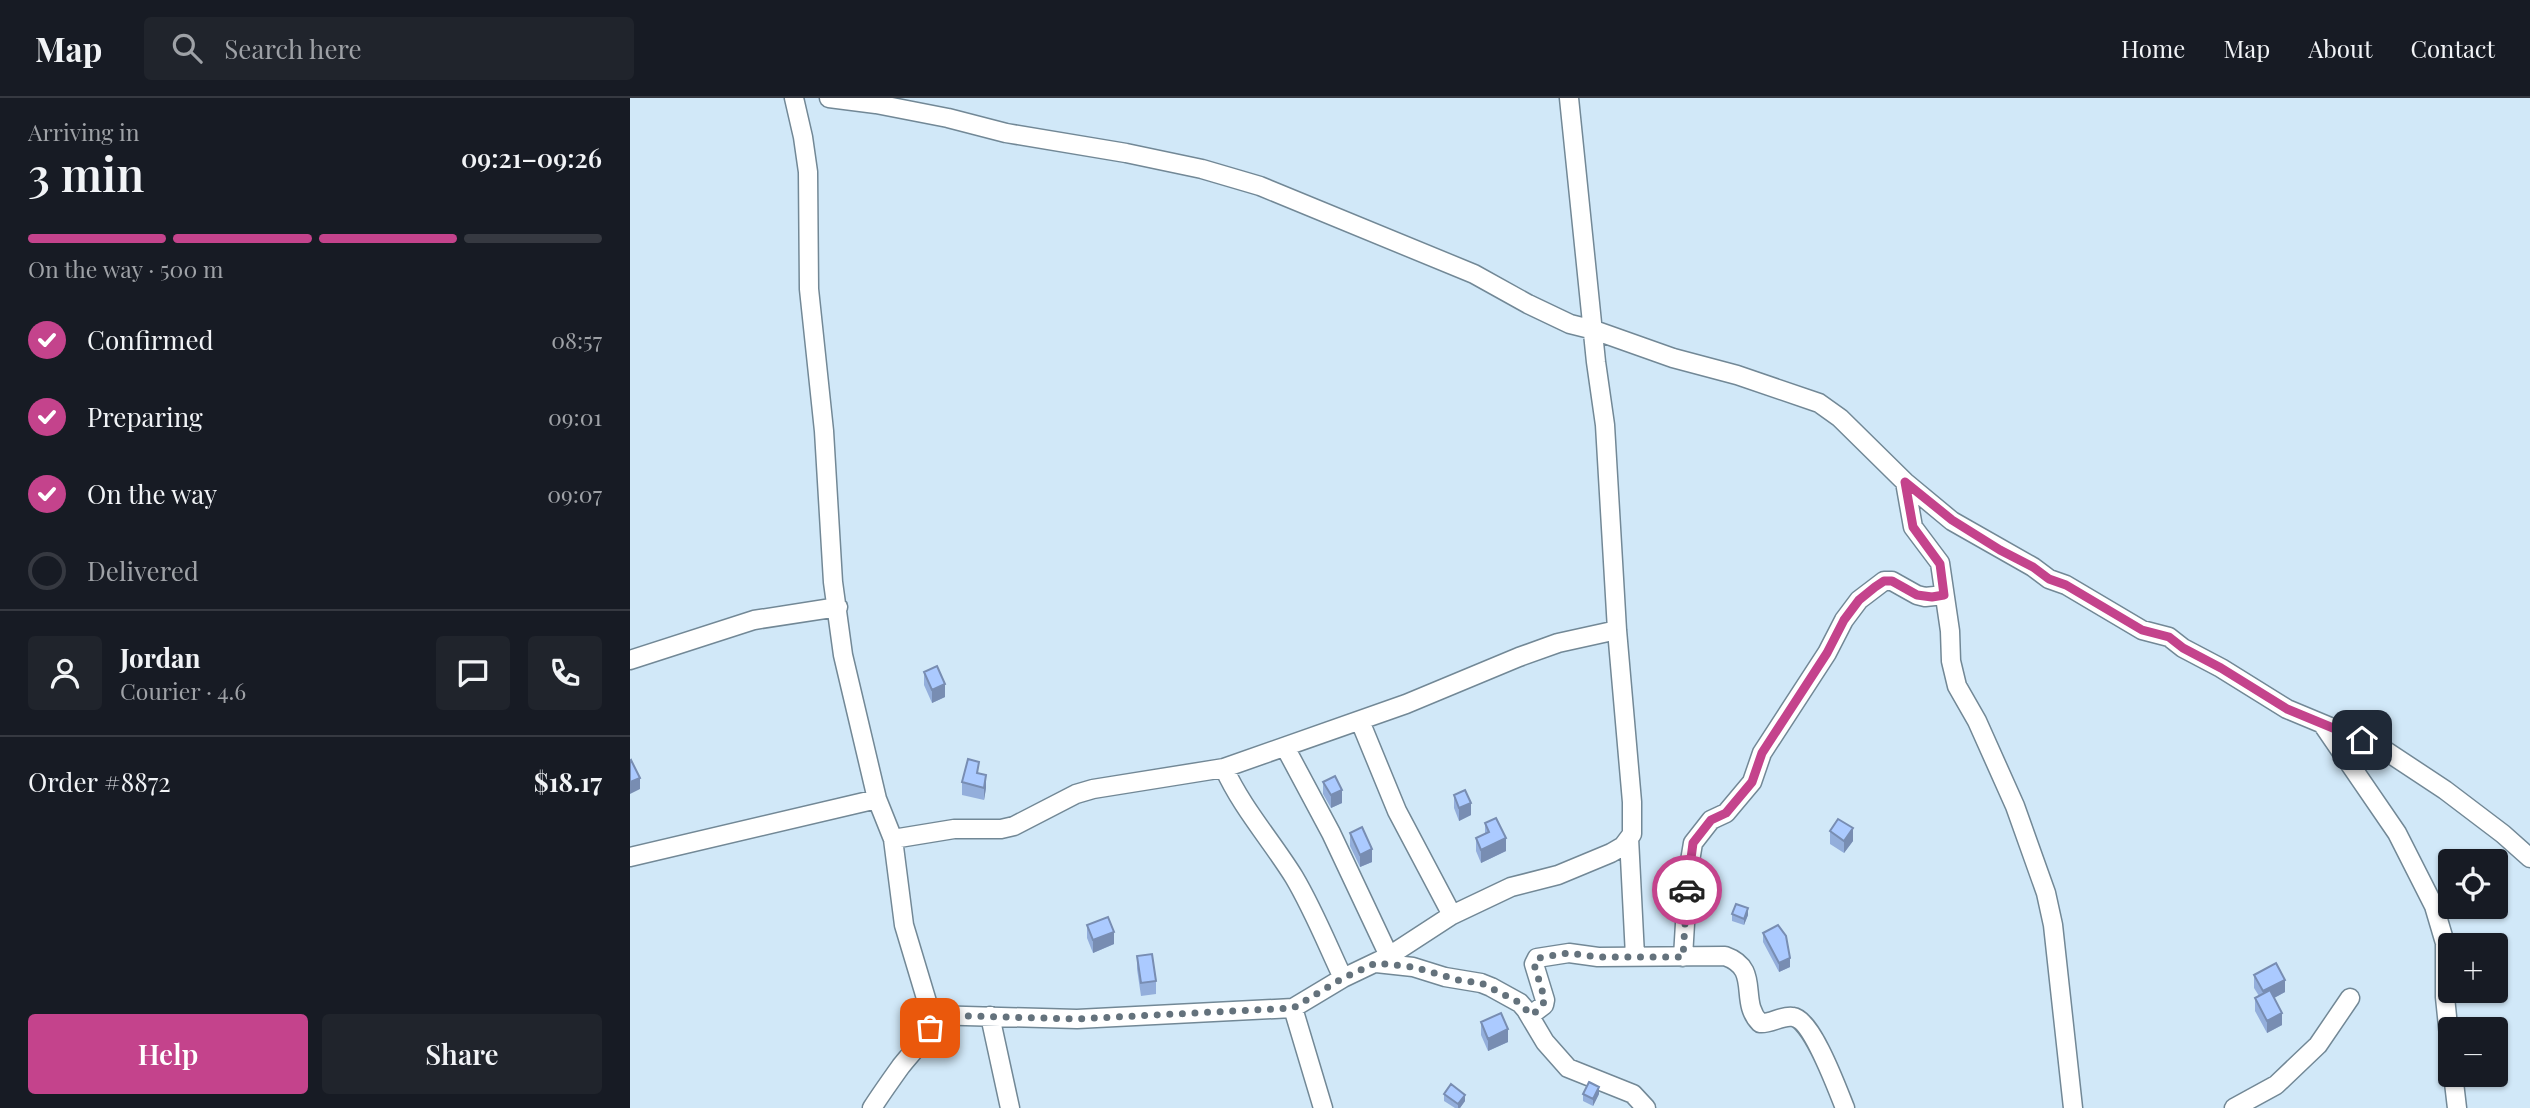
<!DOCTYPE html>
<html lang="en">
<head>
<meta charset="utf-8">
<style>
	:root { --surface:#171b24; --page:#20242c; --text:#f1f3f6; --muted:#9ea1a6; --line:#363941; --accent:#c4438c }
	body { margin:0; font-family:"Playfair Display",serif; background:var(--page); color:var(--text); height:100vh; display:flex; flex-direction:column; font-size:26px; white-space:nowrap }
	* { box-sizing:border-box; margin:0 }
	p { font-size:23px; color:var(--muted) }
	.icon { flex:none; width:38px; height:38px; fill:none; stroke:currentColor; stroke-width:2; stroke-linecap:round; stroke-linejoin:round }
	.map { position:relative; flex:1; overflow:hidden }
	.sheet { display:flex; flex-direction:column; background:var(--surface); width:630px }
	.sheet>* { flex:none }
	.controls { position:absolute; left:1808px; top:751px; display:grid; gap:14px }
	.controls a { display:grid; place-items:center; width:70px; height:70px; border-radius:7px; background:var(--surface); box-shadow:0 2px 5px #0004; font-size:35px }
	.pin { position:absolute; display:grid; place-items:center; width:60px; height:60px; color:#fff; margin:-30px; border-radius:14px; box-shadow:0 4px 10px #0006 }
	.courier { position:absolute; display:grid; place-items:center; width:70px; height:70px; margin:-35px; border:5px solid #c4438c; border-radius:50%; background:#fff; color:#222; box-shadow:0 2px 9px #0007 }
	.head em { font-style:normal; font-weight:600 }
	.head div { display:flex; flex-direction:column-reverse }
	.head { display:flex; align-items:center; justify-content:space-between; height:119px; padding:0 28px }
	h1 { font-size:46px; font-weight:600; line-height:52px }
	.bar { display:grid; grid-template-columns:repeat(4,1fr); gap:10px 7px; align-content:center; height:84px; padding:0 28px }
	.bar i { height:9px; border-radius:5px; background:var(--line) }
	.bar .selected { background:var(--accent) }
	.bar p { grid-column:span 4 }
	.line { display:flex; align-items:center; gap:18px; padding:0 28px; border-top:2px solid var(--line) }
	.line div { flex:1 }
	.round { display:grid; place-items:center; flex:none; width:74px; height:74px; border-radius:7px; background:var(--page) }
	ol { padding:0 28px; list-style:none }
	li { display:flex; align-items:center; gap:21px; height:77px }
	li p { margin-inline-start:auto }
	li .icon { padding:7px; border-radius:50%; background:var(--accent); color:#fff; stroke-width:4 }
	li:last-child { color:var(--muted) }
	li i { width:38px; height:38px; border:4px solid var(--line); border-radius:50% }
	.primary-button { display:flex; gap:14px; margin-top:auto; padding:14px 28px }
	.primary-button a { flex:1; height:80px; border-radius:7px; background:var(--accent); color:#fff; font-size:28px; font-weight:600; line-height:80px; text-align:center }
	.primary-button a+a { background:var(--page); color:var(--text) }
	header { display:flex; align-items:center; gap:42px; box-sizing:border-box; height:98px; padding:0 35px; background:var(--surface); border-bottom:2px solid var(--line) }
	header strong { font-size:33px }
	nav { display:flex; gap:38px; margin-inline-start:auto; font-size:24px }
	.search { width:490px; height:63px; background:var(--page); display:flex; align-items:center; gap:18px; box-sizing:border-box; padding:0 24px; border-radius:7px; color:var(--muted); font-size:26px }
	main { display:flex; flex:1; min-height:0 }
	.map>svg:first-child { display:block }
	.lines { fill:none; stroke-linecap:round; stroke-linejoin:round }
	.street-casing { stroke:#728896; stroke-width:21 }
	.street { stroke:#fff; stroke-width:18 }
	.wall { fill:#93aedb }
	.shaded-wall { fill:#788db2 }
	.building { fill:#abcaff; stroke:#788db2; stroke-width:2 }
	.done { stroke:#64727c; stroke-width:7; stroke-dasharray:0 12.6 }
	.route { stroke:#c4438c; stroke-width:9 }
</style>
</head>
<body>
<header>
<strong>Map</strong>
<div class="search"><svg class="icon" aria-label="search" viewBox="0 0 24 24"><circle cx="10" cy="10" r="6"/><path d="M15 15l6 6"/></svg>Search here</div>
<nav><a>Home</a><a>Map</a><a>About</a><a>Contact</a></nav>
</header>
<main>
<section class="sheet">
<div class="head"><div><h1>3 min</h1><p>Arriving in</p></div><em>09:21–09:26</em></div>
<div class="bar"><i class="selected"></i><i class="selected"></i><i class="selected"></i><i></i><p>On the way · 500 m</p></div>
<ol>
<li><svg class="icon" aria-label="check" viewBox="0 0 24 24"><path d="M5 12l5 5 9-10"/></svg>Confirmed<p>08:57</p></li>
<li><svg class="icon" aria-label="check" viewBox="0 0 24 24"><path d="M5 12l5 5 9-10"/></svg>Preparing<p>09:01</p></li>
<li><svg class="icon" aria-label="check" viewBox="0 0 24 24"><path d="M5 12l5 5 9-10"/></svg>On the way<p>09:07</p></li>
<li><i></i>Delivered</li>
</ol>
<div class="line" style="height:126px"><a class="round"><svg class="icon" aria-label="person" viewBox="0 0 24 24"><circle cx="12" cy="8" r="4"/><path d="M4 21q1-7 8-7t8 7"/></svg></a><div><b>Jordan</b><p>Courier · 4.6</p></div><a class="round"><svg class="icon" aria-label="chat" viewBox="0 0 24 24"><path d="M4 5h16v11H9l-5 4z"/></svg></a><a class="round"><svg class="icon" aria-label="phone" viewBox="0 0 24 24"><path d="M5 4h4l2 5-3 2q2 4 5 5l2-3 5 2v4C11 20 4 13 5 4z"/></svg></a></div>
<div class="line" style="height:91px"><div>Order #8872</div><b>$18.17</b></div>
<div class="primary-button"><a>Help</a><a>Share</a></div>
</section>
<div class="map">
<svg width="1900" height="1010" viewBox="0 0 1900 1010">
	<rect width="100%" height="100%" fill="#d1e8f8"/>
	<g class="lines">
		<defs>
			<path id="street" d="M 164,0 L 173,39 L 178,74 L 179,191 L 194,333 L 203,484 L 213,557 L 247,701 L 263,741 L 274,827 L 301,917 C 299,940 284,951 271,968 C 261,982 251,996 242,1010
				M 199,0 L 246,6 L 318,20 L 376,35 L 496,55 L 572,71 L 630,88 L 844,176 L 898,206 L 940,226 L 964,232 L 1043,260 L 1107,277 L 1189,305 L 1210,320 L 1275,384 L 1322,423 L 1403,469 L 1419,481 L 1436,487 L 1512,532 L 1539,539 L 1553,550 L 1591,570 L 1657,611 L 1753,651 L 1815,692 L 1873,736 L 1900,760
				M 1275,384 L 1283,429 L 1310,465 L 1320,533 L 1321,563 L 1327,588 L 1347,623 L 1385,708 L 1416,795 L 1423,827 L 1443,1010
				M 0,562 L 124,522 L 208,509
				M 730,623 L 767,713 L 822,817
				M 1693,627 L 1767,735 L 1804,808 L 1815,845 L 1815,899 L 1820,948
				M 655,649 L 701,735 L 759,858
				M 594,670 C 612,710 641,742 664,779 C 683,811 697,846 713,880
				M 999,740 L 1005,858
				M 263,741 L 324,731 L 371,731 L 384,728 L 446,696 L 463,691 L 594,670 L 776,606 L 889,559 L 928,545 L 987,532
				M 0,759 L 247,701
				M 1053,859 L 1058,775 L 1063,745 L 1081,722 L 1096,715 L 1122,684 L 1132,655 L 1197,555 L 1214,522 L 1229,502 L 1254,483 L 1262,483 L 1287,497 L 1295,499 L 1314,497
				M 746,865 L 783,869 L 815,879 L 851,885 L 861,889 L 890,905 L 896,912 L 915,944 L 938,970 L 1003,996 L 1016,1010
				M 663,910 L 693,1010
				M 301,917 L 447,921 L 663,910 L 713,880 L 759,858 L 822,817 L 881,789 L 928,777 L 981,755 L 993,748 L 1002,736 L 1002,704 L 987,532 L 975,327 L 966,264 L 939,0
				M 901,917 L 914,907 L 915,902 L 904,866 L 907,860 L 939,855 L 968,859 L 1095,858 C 1132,871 1108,903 1130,925 C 1141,926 1152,917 1163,919 C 1182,921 1208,993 1215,1010
				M 360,918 L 380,1010
				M 1823,976 L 1827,1010
				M 1604,1010 L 1646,987 L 1688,947 L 1720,900"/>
		</defs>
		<!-- street casing -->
		<use href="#street" class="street-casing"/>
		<!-- street -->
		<use href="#street" class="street"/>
	</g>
	<!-- wall -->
	<path class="wall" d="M 294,574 L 315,599 L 302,605 L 294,587 Z
		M 349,676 L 356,690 L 354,702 L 332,697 L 332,684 Z
		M 693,684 L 712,705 L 701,710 L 693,696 Z
		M 824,697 L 841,717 L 829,723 L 824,710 Z
		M 855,725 L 876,753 L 851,765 L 846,753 L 846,740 L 855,736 Z
		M 1200,733 L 1223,743 L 1214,755 L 1200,746 Z
		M 720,735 L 742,764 L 730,769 L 720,748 Z
		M 1102,816 L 1118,817 L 1114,827 L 1102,823 Z
		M 457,827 L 484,846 L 463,855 L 457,840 Z
		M 1133,835 L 1160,869 L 1149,874 L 1133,844 Z
		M 507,858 L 526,883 L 526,896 L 511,898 L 507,871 Z
		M 1624,877 L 1655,894 L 1644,900 L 1652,927 L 1637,935 L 1625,913 L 1625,900 L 1629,898 L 1624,890 Z
		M 851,924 L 878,944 L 858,953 L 851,937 Z
		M 814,996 L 835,1003 L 830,1010 L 825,1010 L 814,1003 Z
		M 953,996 L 969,996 L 963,1008 L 953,1003 Z"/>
	<!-- shaded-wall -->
	<path class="shaded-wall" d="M 315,586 L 315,599 L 302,605 L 302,592 Z
		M 356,677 L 356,690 L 354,702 L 354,690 Z
		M 10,680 L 10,691 L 0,696 L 0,684 Z
		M 712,692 L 712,705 L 701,710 L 701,697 Z
		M 841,705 L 841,717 L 829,723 L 829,710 Z
		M 1223,730 L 1223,743 L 1214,755 L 1214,743 Z
		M 876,740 L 876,753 L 851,765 L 851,752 Z
		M 742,751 L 742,764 L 730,769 L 730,757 Z
		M 1118,810 L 1118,817 L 1114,827 L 1114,821 Z
		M 484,834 L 484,846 L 463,855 L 463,842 Z
		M 1160,860 L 1160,869 L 1149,874 L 1149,865 Z
		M 1655,882 L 1655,894 L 1633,906 L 1633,893 Z
		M 1652,915 L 1652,927 L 1637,935 L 1637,923 Z
		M 878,931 L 878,944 L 858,953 L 858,941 Z
		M 969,989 L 969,996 L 963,1008 L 963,1001 Z
		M 835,997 L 835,1003 L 830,1010 L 828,1010 L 828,1006 Z"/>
	<!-- building -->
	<path class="building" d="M 307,568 L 315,586 L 302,592 L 294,574 Z
		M 338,661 L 349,664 L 347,675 L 356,677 L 354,690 L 332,684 Z
		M 1,662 L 10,680 L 0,684 L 0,663 Z
		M 705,678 L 712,692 L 701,697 L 693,684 Z
		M 835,692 L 841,705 L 829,710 L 824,697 Z
		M 866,720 L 876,740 L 851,752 L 846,740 L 859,734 L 855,725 Z
		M 1208,721 L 1223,730 L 1214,743 L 1200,733 Z
		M 732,729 L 742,751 L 730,757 L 720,735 Z
		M 1106,806 L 1118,810 L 1114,821 L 1102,816 Z
		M 478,819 L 484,834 L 463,842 L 457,827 Z
		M 1148,827 L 1156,838 L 1160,860 L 1149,865 L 1133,835 Z
		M 522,856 L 526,883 L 511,885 L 507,858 Z
		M 1646,865 L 1655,882 L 1633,893 L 1624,877 Z
		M 1640,892 L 1652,915 L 1637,923 L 1625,900 Z
		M 871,915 L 878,931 L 858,941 L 851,924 Z
		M 959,984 L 969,989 L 963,1001 L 953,996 Z
		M 821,986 L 835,997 L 828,1006 L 814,996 Z"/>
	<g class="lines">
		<!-- done -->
		<path class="done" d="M 300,930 L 301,917 L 447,921 L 663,910 L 713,880 L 746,865 L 783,869 L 828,882 L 851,885 L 890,905 L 901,917 L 910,911 L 915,902 L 904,866 L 908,860 L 939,855 L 968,859 L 1053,859 L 1057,792"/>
		<!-- route -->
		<path class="route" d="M 1057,792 L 1063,745 L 1081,722 L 1096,715 L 1122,684 L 1132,655 L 1197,555 L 1214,522 L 1229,502 L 1245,489 L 1254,483 L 1262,483 L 1287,497 L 1302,499 L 1314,497 L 1310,466 L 1283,429 L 1275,384 L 1322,422 L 1370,452 L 1403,469 L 1419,481 L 1436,487 L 1512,532 L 1539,539 L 1553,550 L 1591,570 L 1657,611 L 1732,642"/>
	</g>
</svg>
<div class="controls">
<a><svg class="icon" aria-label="locate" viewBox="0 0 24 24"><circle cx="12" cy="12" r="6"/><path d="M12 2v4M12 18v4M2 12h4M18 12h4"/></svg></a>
<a>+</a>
<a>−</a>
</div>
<div class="pin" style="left:300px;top:930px;background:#ea580c"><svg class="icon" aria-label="bag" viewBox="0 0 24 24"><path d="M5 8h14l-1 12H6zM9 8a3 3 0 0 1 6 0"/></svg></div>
<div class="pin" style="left:1732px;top:642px;background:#1f2937"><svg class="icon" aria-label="home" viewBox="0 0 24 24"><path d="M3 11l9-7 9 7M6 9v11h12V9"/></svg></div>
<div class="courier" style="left:1057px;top:792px"><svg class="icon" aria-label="car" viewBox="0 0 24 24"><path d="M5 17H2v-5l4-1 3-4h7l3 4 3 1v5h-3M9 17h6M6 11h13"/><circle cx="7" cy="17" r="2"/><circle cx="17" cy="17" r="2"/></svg></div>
</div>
</main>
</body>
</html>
